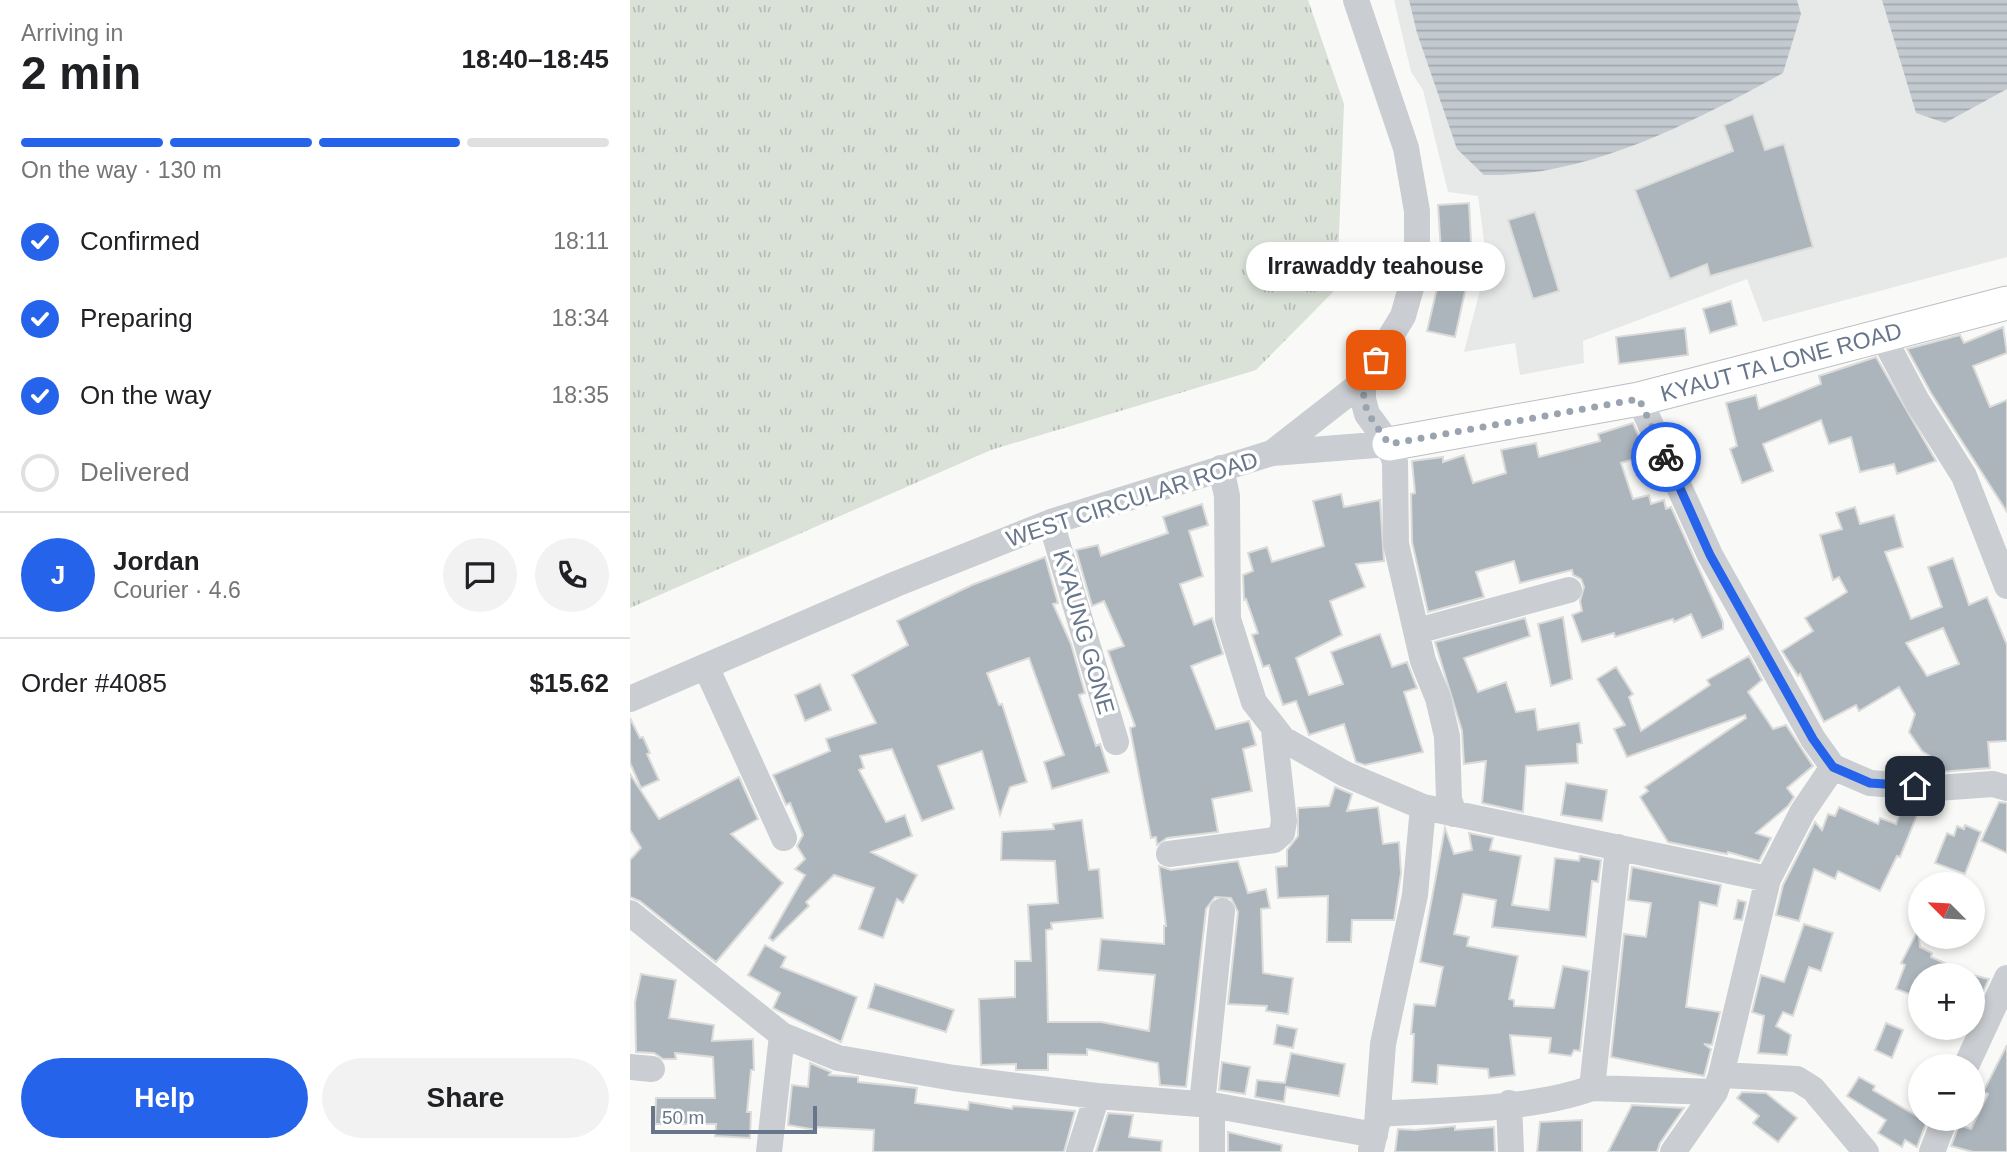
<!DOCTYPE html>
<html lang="en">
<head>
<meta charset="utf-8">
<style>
	:root { --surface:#fff; --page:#f2f2f2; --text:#202124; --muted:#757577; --line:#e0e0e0; --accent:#2563eb }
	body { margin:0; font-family:Arial,sans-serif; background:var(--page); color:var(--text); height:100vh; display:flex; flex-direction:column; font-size:26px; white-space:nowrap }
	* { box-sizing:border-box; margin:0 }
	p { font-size:23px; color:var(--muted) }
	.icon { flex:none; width:38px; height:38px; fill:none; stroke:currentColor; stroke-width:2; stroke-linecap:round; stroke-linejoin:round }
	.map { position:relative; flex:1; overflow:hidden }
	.sheet { display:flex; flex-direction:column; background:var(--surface); width:630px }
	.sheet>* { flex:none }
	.needle { width:46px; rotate:294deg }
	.buttons { position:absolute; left:1278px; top:872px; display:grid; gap:14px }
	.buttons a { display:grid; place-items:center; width:77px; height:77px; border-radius:50%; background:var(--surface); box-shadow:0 4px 10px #0003; font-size:35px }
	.scale { position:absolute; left:21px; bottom:18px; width:166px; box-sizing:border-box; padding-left:7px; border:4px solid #67768a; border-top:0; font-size:19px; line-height:24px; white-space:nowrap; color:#67768a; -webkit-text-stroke:5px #fff; paint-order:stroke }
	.pin { position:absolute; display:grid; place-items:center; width:60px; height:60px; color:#fff; margin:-30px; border-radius:14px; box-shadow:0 4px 10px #0006 }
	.courier { position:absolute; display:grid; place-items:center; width:70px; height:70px; margin:-35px; border:5px solid #2563eb; border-radius:50%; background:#fff; color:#222; box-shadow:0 2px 9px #0007 }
	.bubble { position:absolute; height:49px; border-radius:24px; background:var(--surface); box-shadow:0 4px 10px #0003; font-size:23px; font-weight:700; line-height:49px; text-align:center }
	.overview em { font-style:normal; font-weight:700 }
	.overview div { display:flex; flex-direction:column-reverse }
	.overview { display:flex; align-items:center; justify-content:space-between; height:119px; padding:0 21px }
	h1 { font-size:46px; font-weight:700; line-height:52px }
	.bar { display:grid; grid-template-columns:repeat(4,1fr); gap:10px 7px; align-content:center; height:84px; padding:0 21px }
	.bar i { height:9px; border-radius:5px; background:var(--line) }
	.bar .current { background:var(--accent) }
	.bar p { grid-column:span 4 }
	.line { display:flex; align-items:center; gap:18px; padding:0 21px; border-top:2px solid var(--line) }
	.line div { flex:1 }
	.round { display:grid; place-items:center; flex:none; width:74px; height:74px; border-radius:37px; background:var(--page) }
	ol { padding:0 21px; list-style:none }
	li { display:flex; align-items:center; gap:21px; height:77px }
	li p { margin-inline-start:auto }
	li .icon { padding:7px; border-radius:50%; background:var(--accent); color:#fff; stroke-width:4 }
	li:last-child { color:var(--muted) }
	li i { width:38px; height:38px; border:4px solid var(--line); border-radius:50% }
	.button { display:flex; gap:14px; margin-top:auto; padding:14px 21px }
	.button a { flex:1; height:80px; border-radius:42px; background:var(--accent); color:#fff; font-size:28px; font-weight:700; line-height:80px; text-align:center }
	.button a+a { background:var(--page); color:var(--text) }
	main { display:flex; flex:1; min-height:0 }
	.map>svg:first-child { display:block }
	.built { fill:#e7e9e8 }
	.grass { fill:url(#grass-tufts) }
	.water { fill:url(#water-rules) }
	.building { fill:#adb5bc; stroke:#dbdcd9; stroke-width:2; fill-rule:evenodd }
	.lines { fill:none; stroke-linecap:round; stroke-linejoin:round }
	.major-casing { stroke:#bbbec3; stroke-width:35 }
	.minor { stroke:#cacdd1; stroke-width:26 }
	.major { stroke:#fff; stroke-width:33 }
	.done { stroke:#9aa4b0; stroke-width:7; stroke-dasharray:0 12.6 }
	.route { stroke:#2563eb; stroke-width:9 }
	.labels { text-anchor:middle; stroke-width:7; stroke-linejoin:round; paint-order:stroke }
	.street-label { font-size:23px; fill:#67768a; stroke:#fff }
</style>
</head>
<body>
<main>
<section class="sheet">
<div class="overview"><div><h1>2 min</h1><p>Arriving in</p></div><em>18:40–18:45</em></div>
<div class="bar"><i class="current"></i><i class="current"></i><i class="current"></i><i></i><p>On the way · 130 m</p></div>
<ol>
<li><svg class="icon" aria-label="check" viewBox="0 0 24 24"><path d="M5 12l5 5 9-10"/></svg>Confirmed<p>18:11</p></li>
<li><svg class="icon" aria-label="check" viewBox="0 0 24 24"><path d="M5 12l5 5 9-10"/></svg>Preparing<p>18:34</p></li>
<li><svg class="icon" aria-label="check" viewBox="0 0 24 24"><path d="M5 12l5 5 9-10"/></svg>On the way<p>18:35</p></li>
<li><i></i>Delivered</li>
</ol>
<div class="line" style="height:126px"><b class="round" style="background:var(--accent);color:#fff">J</b><div><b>Jordan</b><p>Courier · 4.6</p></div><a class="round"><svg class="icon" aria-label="chat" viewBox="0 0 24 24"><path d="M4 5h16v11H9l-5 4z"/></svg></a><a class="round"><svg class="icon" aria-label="phone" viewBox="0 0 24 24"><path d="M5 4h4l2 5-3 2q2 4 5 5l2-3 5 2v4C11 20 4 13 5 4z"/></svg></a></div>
<div class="line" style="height:91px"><div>Order #4085</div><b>$15.62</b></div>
<div class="button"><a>Help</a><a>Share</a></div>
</section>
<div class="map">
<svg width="1377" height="1152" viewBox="0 0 1377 1152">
	<defs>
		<pattern id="grass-tufts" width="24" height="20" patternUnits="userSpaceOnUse" patternTransform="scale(1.75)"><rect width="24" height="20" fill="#dae2d8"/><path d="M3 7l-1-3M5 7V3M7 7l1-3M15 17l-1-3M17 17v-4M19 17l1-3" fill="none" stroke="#b5bcb5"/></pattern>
		<pattern id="water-rules" width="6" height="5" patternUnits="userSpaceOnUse" patternTransform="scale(1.75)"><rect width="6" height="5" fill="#c2cad0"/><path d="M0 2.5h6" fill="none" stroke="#a1a9af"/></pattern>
	</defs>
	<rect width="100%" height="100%" fill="#f9faf7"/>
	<!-- built -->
	<path class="built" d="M 764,0 L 1377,0 L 1377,257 L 1133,322 L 1117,279 L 953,341 L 954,363 L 890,375 L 885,343 L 834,352 L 857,263 L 848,196 L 818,192 L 793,90 L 781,72 Z"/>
	<!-- grass -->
	<path class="grass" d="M 0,0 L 678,0 L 714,104 L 707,288 L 626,370 L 361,450 L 0,608 Z"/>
	<!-- water -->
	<path class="water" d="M 779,0 L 1167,0 L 1171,14 L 1153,73 C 1065,121 957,178 854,175 L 827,149 L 787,33 Z
		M 1252,0 L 1377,0 L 1377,89 L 1315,123 L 1286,113 Z"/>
	<!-- building -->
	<path class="building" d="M 1123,114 L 1135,150 L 1154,144 L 1183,247 L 1080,276 L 1077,264 L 1040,279 L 1005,190 L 1103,151 L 1094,125 Z
		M 839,203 L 842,260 L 825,337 L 797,331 L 812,267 L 808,205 Z
		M 905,212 L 929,291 L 903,299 L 878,220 Z
		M 1101,301 L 1107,325 L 1080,333 L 1073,309 Z
		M 1373,327 L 1377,353 L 1343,366 L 1360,407 L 1377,400 L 1377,512 L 1301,393 L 1277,349 L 1330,335 L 1334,343 Z
		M 1055,328 L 1058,355 L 989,364 L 986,337 Z
		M 1246,357 L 1306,461 L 1267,474 L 1264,464 L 1230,472 L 1221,437 L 1199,444 L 1191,420 L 1133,444 L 1143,471 L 1112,483 L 1100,449 L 1107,446 L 1096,403 L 1126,395 L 1129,409 L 1191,384 L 1189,376 Z
		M 1003,423 L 1017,455 L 991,463 L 1003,499 L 1019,495 L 1021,504 L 1034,500 L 1036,509 L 1041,507 L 1093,622 L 1093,629 L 1072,638 L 1061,614 L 1044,622 L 1043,619 L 985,637 L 984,633 L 952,642 L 942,615 L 952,611 L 950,601 L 954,587 L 951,579 L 943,575 L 942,570 L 890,583 L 884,561 L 846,572 L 854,597 L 798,612 L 782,542 L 781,494 L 785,493 L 782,461 L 813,457 L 813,462 L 834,455 L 843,483 L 876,473 L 871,450 L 906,443 L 909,457 L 970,441 L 968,434 Z
		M 711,494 L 714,507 L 750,500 L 754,561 L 726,564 L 735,587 L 700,601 L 712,635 L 666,658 L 679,695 L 713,684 L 701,652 L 750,634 L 762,667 L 777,662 L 787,688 L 774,692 L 793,752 L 735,765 L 726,762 L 714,724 L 679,735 L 666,701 L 653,705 L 639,665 L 633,667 L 622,635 L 628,633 L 616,599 L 614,600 L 613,575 L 623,571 L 618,553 L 637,547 L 642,562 L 694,546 L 683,501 Z
		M 572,504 L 578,525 L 559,531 L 573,576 L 550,584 L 564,625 L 582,618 L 593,654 L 561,666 L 586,729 L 619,721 L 626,745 L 613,749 L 622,791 L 582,799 L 588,832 L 537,838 L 527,845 L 526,837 L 521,838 L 500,728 L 505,726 L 478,651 L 494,646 L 474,601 L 462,606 L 446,550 L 468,545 L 471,556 L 538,533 L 533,517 Z
		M 1225,507 L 1230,524 L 1264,515 L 1273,547 L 1255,552 L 1281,619 L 1312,607 L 1298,567 L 1323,558 L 1339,605 L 1357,597 L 1377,645 L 1377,741 L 1358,742 L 1360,768 L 1310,772 L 1308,761 L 1292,751 L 1279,732 L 1285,714 L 1269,687 L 1229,711 L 1226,705 L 1194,722 L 1170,674 L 1168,676 L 1152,651 L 1183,631 L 1175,618 L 1217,592 L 1209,577 L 1203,580 L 1190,535 L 1212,529 L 1206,513 ZM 1313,628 L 1329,664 L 1297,676 L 1276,643 Z
		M 415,557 L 428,603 L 423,604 L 441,644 L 455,693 L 449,695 L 466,746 L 470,744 L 479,772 L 422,789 L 414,762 L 434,755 L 399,658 L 357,673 L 369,705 L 372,704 L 397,782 L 380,787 L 370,815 L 352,751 L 308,766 L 324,809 L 292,821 L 262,749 L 230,756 L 234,768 L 229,770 L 256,822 L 275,815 L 282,836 L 241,852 L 287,875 L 273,903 L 267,899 L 253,938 L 229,929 L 244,888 L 204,875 L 176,902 L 179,906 L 143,941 L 139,938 L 175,875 L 165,869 L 175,859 L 167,846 L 173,835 L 160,803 L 156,805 L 143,775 L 200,751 L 196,739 L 246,723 L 222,675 L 278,645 L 267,621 L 342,585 Z
		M 933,617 L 942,679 L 921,686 L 908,624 Z
		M 895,618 L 900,636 L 834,658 L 848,692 L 876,682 L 886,712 L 905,709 L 908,730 L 949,723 L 952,743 L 947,744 L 948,763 L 896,766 L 893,812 L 852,803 L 856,761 L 834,764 L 832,731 L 805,642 Z
		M 1119,656 L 1132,680 L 1118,692 L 1143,729 L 1156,725 L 1183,766 L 1157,788 L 1164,797 L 1158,806 L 1126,833 L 1141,838 L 1129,861 L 1098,852 L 1097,854 L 1038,842 L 1010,797 L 1018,791 L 1015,787 L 1116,718 L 1115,715 L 997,757 L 984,729 L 995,725 L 967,679 L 986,667 L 1003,694 L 999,697 L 1011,731 L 1080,685 L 1077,680 Z
		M 190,684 L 201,710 L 175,721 L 165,695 Z
		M 0,718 L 10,738 L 13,737 L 20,753 L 17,754 L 29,780 L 11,788 L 0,763 Z
		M 0,774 L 29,819 L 109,777 L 128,819 L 101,834 L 153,883 L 86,962 L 10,901 L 0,897 L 0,860 L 11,848 L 0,830 Z
		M 936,783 L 977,790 L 972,821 L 931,815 Z
		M 705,787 L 722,794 L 717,811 L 748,807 L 753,844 L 769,842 L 771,873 L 764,920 L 722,920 L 721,942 L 697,942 L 698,896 L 648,898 L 646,867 L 657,866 L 657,850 L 668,836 L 668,808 L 699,806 Z
		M 1275,801 L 1292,803 L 1270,857 L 1267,856 L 1250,891 L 1208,871 L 1205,879 L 1184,869 L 1169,921 L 1146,915 L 1153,885 L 1185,822 L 1192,830 L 1198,814 L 1205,816 L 1209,807 L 1248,824 L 1250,818 L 1266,824 Z
		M 1369,802 L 1377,803 L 1377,853 L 1351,841 Z
		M 452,820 L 459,870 L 469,869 L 473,918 L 421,923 L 422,929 L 416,930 L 418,1022 L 471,1022 L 519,1031 L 525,975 L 468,970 L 471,939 L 534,944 L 534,926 L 536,926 L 529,866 L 541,870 L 608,861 L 618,893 L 636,889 L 640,908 L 631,909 L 633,973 L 663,978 L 658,1014 L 636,1011 L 637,1006 L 598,1004 L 608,912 L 601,898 L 585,897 L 576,909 L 556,1087 L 530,1085 L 528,1063 L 457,1049 L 457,1055 L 418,1054 L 418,1070 L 386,1070 L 386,1064 L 351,1065 L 349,999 L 385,997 L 385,961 L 401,961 L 398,905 L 428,903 L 425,861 L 371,860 L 372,832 L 424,829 L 423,824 Z
		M 1335,825 L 1351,832 L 1335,874 L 1305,863 L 1317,833 L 1324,836 L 1327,826 L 1334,829 Z
		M 815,828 L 824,854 L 842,850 L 839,833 L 863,838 L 860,850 L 891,856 L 882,905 L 919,910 L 925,858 L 949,861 L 950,856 L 971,860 L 968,882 L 962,881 L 956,937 L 862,927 L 866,900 L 833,894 L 824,934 L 839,937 L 837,946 L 888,956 L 879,999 L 884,1000 L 884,1006 L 924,1008 L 933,966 L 959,971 L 950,1051 L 944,1050 L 941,1056 L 919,1053 L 921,1038 L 880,1035 L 885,1075 L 859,1078 L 858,1069 L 808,1065 L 807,1084 L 782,1082 L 784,1034 L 781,1034 L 784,1004 L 805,1006 L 813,967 L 790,962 Z
		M 1002,867 L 1091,885 L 1087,906 L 1070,902 L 1056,1007 L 1090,1012 L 1082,1045 L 1074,1044 L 1081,1049 L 1074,1076 L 981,1057 L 994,934 L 1016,937 L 1021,903 L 998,900 Z
		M 1108,900 L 1116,902 L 1112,920 L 1104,919 Z
		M 1174,924 L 1203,933 L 1191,971 L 1179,967 L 1163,1016 L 1153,1012 L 1146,1026 L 1161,1035 L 1157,1055 L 1128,1053 L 1134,1016 L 1122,1012 L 1131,975 L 1154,982 Z
		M 1288,930 L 1290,947 L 1302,953 L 1301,957 L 1342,975 L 1290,975 L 1290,998 L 1266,989 L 1275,965 L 1271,963 Z
		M 135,945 L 156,957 L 151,967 L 227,997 L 211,1042 L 143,1008 L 150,993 L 118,975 Z
		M 11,974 L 46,980 L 39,1018 L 84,1025 L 82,1041 L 123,1039 L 124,1070 L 121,1070 L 117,1112 L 121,1112 L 120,1138 L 85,1136 L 86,1124 L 25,1124 L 26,1098 L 85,1098 L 83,1057 L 45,1053 L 46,1059 L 33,1059 L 24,1053 L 6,1052 L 5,1002 Z
		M 1342,975 L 1359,979 L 1349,1000 L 1342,997 Z
		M 245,984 L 324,1010 L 316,1032 L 238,1008 Z
		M 1256,1023 L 1273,1030 L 1262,1058 L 1245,1050 Z
		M 647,1025 L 667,1029 L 663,1048 L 644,1044 Z
		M 1377,1045 L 1377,1152 L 1343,1152 L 1321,1146 L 1329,1125 L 1341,1129 L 1358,1094 L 1353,1092 Z
		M 661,1053 L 715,1064 L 709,1096 L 656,1087 L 654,1102 L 625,1097 L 627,1080 L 655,1083 Z
		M 592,1062 L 620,1067 L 615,1094 L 589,1090 Z
		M 180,1063 L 201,1072 L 199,1075 L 228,1077 L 228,1082 L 287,1088 L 285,1103 L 338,1110 L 339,1102 L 382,1109 L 383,1106 L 445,1111 L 434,1152 L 243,1152 L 244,1130 L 187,1127 L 186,1130 L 158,1125 L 162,1085 L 178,1087 Z
		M 1229,1077 L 1245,1086 L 1243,1090 L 1290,1118 L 1298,1118 L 1287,1147 L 1275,1140 L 1272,1147 L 1248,1133 L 1256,1120 L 1217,1096 Z
		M 1112,1092 L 1136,1093 L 1167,1118 L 1148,1142 L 1123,1123 L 1129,1116 L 1107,1098 Z
		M 1002,1105 L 1054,1108 L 1030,1143 L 1027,1152 L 978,1152 Z
		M 478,1113 L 503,1115 L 499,1137 L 532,1141 L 531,1152 L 466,1152 Z
		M 952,1120 L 952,1152 L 907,1152 L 910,1122 Z
		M 825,1126 L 825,1130 L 864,1127 L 865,1152 L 765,1152 L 768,1129 L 785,1130 Z
		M 598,1132 L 652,1145 L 651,1152 L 598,1152 Z"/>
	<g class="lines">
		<defs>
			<path id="major" d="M 759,444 L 1009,399 L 1377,303"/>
		</defs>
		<!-- major casing -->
		<use href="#major" class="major-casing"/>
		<!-- minor -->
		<path class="minor" d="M 1252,335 L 1287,401 L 1334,476 L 1377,586
			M 733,382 L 733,399 L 737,414 L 759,444 L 765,462 L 766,544 L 793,661 L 808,698 L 817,736 L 819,799 L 824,814
			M 1009,399 L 1080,555 L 1183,739 L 1203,767 L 1240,783 L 1307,788 L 1363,784 L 1377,788
			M 642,453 L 759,444
			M 591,468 L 597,496 L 598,619 L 624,702 L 653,739 L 715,774 L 793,807 L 1138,879
			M 421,522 L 486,742
			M 787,631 L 939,590
			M 76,667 L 154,838
			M 0,699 L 266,584 L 421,522 L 642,453 L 733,382 L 773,316 L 787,267 L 787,211 L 776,148 L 726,0
			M 539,854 L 644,840 L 652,833 L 654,821 L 644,730
			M 0,913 L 152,1035 L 208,1058 L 324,1078 L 467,1096 L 582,1105 L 745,1135
			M 1336,1066 L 1377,978
			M 0,1067 L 22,1069
			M 1091,1075 L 1167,1079 L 1183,1089 L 1236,1152
			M 962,1088 L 988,847
			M 879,1103 L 881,1152
			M 572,1104 L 592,911
			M 748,1114 C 812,1110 902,1110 962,1088 L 1085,1092
			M 741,1150 L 747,1124 L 753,1044 L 785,895 L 793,807
			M 139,1152 L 152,1035
			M 449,1152 L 467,1096
			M 582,1152 L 582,1105
			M 1043,1152 L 1085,1092 L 1091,1075 L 1138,879 L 1173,811 L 1203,767
			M 1302,1152 L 1315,1118"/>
		<!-- major -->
		<use href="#major" class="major"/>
	</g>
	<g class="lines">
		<!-- done -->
		<path class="done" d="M 746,360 C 723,398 735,410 759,444 L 1009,399 L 1036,457"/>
		<!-- route -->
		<path class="route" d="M 1036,457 L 1080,555 L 1183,739 L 1203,767 L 1240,783 L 1285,786"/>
	</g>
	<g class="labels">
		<!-- street labels -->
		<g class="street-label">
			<text transform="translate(1151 362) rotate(-15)" y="8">KYAUT TA LONE ROAD</text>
			<text transform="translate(502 499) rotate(-18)" y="8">WEST CIRCULAR ROAD</text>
			<text transform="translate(454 632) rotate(74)" y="8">KYAUNG GONE</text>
		</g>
	</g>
</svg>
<div class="buttons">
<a><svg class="needle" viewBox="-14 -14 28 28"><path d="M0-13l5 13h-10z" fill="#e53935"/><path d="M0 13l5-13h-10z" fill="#757577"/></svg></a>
<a>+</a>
<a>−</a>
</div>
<div class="scale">50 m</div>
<div class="pin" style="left:746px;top:360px;background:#ea580c"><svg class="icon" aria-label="bag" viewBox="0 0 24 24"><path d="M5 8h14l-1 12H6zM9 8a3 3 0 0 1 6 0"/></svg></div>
<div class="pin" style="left:1285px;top:786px;background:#1f2937"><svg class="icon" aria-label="home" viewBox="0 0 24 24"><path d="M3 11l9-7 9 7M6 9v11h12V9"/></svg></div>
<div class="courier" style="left:1036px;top:457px"><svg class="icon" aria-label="bike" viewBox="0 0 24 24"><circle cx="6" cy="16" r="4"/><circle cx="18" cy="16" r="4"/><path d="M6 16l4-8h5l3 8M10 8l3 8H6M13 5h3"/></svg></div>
<div class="bubble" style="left:616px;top:242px;width:259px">Irrawaddy teahouse</div>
</div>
</main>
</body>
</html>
